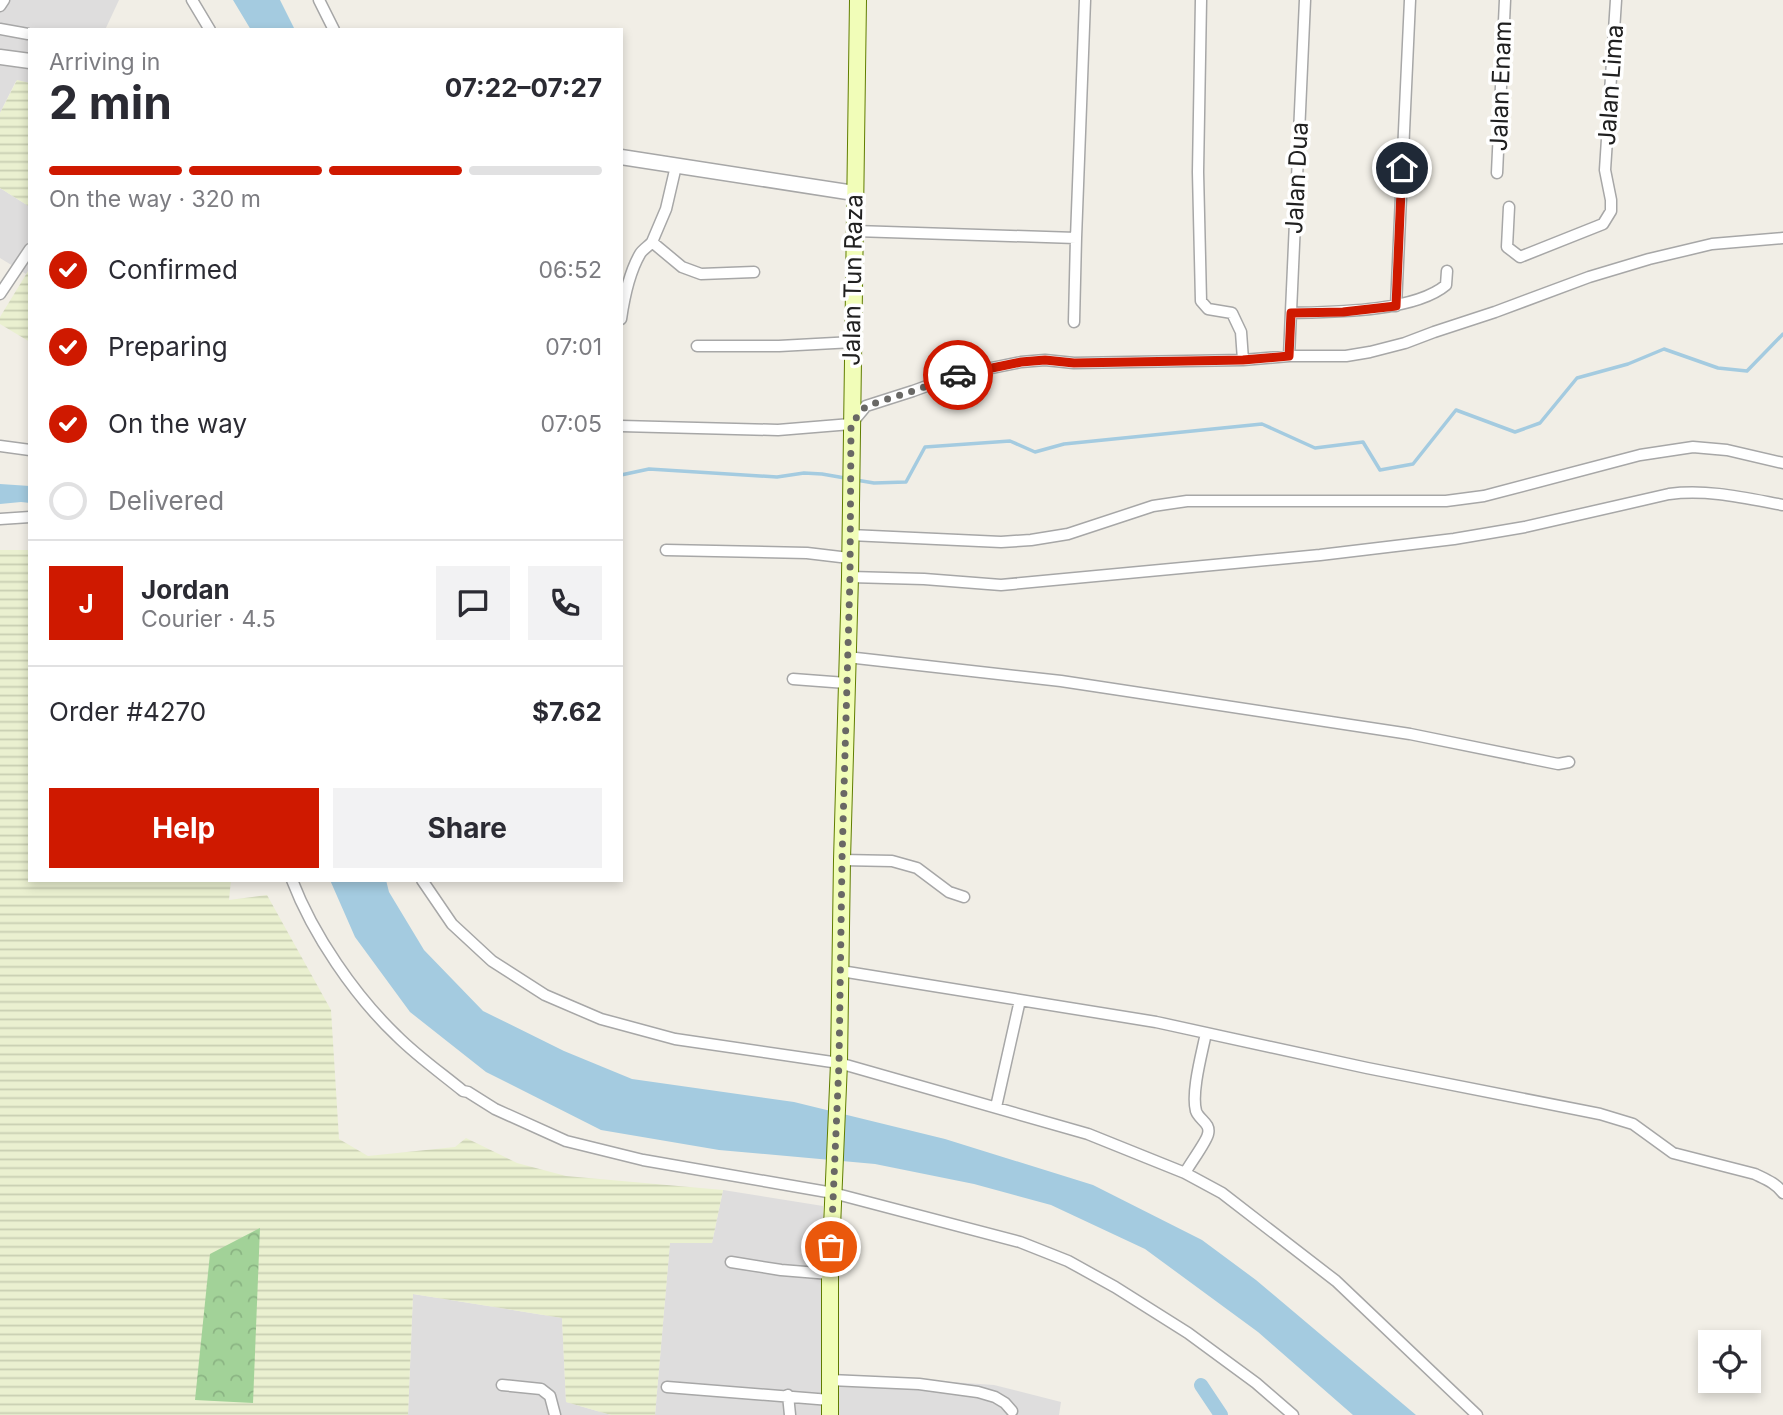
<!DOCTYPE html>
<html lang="en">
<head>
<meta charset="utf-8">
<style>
	:root { --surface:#fff; --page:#f2f2f3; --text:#2b2b33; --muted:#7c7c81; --line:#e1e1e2; --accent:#cf1900 }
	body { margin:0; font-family:Inter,sans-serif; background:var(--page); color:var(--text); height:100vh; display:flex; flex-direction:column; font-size:26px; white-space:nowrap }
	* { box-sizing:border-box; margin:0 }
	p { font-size:23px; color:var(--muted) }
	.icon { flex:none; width:38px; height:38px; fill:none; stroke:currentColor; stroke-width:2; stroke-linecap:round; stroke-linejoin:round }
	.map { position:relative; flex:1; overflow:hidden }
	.side { position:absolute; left:28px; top:28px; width:595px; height:854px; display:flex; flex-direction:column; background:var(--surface); border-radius:0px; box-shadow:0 4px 10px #0003 }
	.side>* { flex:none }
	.controls { position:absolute; left:1698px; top:1330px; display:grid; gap:14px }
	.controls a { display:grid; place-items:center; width:63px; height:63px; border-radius:0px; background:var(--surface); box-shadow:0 4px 10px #0003; font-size:35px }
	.pin { position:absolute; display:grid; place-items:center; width:60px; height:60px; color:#fff; margin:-30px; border:4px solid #fff; border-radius:50%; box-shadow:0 2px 7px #0007 }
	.courier { position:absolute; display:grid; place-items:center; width:70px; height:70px; margin:-35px; border:5px solid #cf1900; border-radius:50%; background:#fff; color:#222; box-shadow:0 2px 9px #0007 }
	.overview em { font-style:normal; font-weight:700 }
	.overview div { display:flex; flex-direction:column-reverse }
	.overview { display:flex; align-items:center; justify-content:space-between; height:119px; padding:0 21px }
	h1 { font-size:46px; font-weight:700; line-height:52px }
	.bar { display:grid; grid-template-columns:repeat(4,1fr); gap:10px 7px; align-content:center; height:84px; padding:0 21px }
	.bar i { height:9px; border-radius:5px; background:var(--line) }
	.bar .selected { background:var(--accent) }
	.bar p { grid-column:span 4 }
	.line { display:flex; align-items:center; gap:18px; padding:0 21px; border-top:2px solid var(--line) }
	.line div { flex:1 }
	.round { display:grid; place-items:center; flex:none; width:74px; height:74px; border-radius:0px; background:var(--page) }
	ol { padding:0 21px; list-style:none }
	li { display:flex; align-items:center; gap:21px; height:77px }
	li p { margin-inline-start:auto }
	li .icon { padding:7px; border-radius:50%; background:var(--accent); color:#fff; stroke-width:4 }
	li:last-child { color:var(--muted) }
	li i { width:38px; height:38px; border:4px solid var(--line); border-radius:50% }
	.cta { display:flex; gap:14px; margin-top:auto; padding:14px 21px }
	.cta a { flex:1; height:80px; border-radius:0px; background:var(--accent); color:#fff; font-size:28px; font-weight:700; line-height:80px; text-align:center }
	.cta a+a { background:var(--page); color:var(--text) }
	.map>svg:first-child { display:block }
	.residential { fill:#dedddd }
	.farmland { fill:url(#farmland-rules) }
	.forest { fill:url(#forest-crowns) }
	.water { fill:#a4cbe0 }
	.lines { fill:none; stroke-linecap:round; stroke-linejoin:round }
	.stream { stroke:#a4cbe0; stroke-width:3.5 }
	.canal { stroke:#a4cbe0; stroke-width:14 }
	.minor-casing { stroke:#a7a7a7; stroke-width:13 }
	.tertiary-casing { stroke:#a7a7a7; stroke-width:17 }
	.secondary-casing { stroke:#607d00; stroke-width:18 }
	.minor { stroke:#fff; stroke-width:10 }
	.tertiary { stroke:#fff; stroke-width:14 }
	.secondary { stroke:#f1fdb8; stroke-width:16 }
	.done { stroke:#696865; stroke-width:7; stroke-dasharray:0 12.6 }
	.route { stroke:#cf1900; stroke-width:9 }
	.labels { text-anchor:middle; stroke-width:7; stroke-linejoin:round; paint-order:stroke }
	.street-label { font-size:24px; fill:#202020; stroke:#fff }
</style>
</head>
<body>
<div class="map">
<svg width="1783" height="1415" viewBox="0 0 1783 1415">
	<defs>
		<pattern id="farmland-rules" width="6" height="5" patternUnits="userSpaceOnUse" patternTransform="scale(1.75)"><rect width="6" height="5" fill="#eaf0d0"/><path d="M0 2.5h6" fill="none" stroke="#c8ceb2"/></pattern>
		<pattern id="forest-crowns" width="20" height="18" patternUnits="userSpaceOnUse" patternTransform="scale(1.75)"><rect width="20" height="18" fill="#a2d298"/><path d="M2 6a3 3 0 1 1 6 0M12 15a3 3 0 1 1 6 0" fill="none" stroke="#8bb483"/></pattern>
	</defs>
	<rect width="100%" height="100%" fill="#f1eee6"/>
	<!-- residential -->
	<path class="residential" d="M 0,0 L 119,0 L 105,30 L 30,30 L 30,83 L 16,81 L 0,113 Z
		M 0,188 L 30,207 L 30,268 L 26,274 L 0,258 Z
		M 723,1190 L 823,1206 L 822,1373 L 994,1385 L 1061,1402 L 1059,1415 L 655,1415 L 670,1242 L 712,1243 Z
		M 413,1294 L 562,1318 L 566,1402 L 611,1415 L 408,1415 Z"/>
	<!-- farmland -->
	<path class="farmland" d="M 17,80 L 30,83 L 30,207 L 0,188 L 0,113 Z
		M 30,268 L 30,342 L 0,324 L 0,317 Z
		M 0,550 L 30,550 L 30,880 L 231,880 L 229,900 L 267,895 L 331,1010 L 339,1139 L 368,1156 L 455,1147 L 466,1138 L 517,1163 L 566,1176 L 723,1190 L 712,1243 L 670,1243 L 655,1415 L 611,1415 L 566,1402 L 562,1318 L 413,1294 L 408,1415 L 0,1415 Z"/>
	<!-- forest -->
	<path class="forest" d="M 260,1228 L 253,1403 L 195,1400 L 210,1254 Z"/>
	<!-- water -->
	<path class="water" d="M 233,0 L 280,0 L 295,30 L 251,30 Z
		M 0,484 L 30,486 L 30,503 L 21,502 L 0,504 Z
		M 330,880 L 386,880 L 389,892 L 424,950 L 483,1011 L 564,1051 L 632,1079 L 794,1102 L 945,1139 L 1093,1185 L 1202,1240 L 1256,1280 L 1416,1415 L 1353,1415 L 1258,1332 L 1145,1249 L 1051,1205 L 974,1184 L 875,1164 L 719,1150 L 601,1130 L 486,1072 L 410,1012 L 355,937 Z"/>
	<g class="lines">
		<!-- stream -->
		<path class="stream" d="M 621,475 L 649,469 L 777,477 L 804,473 L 822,474 L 845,478
			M 856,480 L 874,483 L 906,482 L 925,447 L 1010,441 L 1035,452 L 1064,444 L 1262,424 L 1315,448 L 1363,442 L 1380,470 L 1413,464 L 1456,410 L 1515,432 L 1540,423 L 1577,378 L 1628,364 L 1664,349 L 1718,368 L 1747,371 L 1783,334"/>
		<!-- canal -->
		<path class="canal" d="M 1201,1385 L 1221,1415"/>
		<defs>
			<path id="minor" d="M 192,0 L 210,30
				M 319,0 L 334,30
				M 1201,0 L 1198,172 L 1201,301 L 1208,309 L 1232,313 L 1241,332 L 1243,360
				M 0,6 L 4,0
				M 0,29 L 28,34
				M 676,166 L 666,209 L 652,242 L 682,267 L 701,274 L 754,272
				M 1497,173 L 1505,0
				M 1509,207 L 1507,247 L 1520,257 L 1603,224 L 1611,211 L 1611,200 L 1605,170 L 1616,0
				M 855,231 L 1076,238
				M 0,294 L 30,249
				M 1396,306 L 1410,0
				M 1291,313 C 1333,312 1414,312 1446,285 L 1447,271
				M 621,319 C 624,298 629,273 640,254 C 643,249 649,246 652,242
				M 1074,322 L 1076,238 L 1085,0
				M 697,346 L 779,346 L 853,342
				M 1289,356 L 1305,0
				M 621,426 L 778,430 L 851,424 L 866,406 L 913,391 L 957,375 L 1021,362 L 1045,360 L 1074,363 L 1243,360 L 1289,356 L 1346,356 L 1370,352 L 1405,343 L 1434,332 L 1495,312 L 1589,277 L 1649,259 L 1712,244 L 1783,238
				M 0,446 L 30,450
				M 0,519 L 30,517
				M 850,535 L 1001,542 L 1031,540 L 1068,534 L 1153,506 L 1187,501 L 1446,501 L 1484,496 L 1640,455 L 1693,447 L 1727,450 L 1783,463
				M 666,550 L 807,553 L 849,558
				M 850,577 L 924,579 L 1001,585 L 1320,555 L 1454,539 L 1525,527 L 1669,494 C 1708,489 1745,498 1783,505
				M 847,657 L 1061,681 L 1410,734 L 1558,764 L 1569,762
				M 793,679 L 846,683
				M 842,860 L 892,861 L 917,868 L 949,892 L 964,897
				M 292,880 C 313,935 355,996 397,1036 C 417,1056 441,1073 463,1091 L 468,1092 L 495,1109 L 566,1141 L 643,1160 L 833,1193 L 1020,1242 L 1068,1261 L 1115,1287 L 1188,1333 L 1256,1383 L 1293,1415
				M 422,880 L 452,924 L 492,961 L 545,995 L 601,1019 L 675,1039 L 839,1063 L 1088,1134 L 1185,1173 L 1222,1193 L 1336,1281 L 1477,1415
				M 841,971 L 1156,1022 L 1367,1068 L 1600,1114 L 1633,1124 L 1673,1153 L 1755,1174 C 1765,1179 1776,1183 1783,1193
				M 996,1107 L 1020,1000
				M 1185,1173 C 1189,1165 1207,1141 1208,1134 C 1211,1123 1199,1120 1196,1111 C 1191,1092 1202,1053 1206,1033
				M 731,1262 L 781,1270 L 830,1274
				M 830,1380 L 919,1384 L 978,1392 L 995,1397 L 1005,1403 L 1012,1411
				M 502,1385 L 541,1389 L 550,1396 L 555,1415
				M 667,1387 L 830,1400
				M 788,1395 L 790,1415"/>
			<path id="tertiary" d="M 0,57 L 30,61
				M 621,157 L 854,193"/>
			<path id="secondary" d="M 830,1415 L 830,1274 L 839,1063 L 842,860 L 850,577 L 858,0"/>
		</defs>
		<!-- minor casing -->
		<use href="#minor" class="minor-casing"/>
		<!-- tertiary casing -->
		<use href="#tertiary" class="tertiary-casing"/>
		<!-- secondary casing -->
		<use href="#secondary" class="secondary-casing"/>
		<!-- minor -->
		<use href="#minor" class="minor"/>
		<!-- tertiary -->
		<use href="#tertiary" class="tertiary"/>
		<!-- secondary -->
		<use href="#secondary" class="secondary"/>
	</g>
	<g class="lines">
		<!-- done -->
		<path class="done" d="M 831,1247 L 839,1063 L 842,860 L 850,577 L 851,424 L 866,406 L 913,391 L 958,375"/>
		<!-- route -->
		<path class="route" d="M 958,375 L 1021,362 L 1045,360 L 1074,363 L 1243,360 L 1289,356 L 1291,313 L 1343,312 L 1396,306 L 1402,168"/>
	</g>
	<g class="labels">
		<!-- street labels -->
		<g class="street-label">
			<text transform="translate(1611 85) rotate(-86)" y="8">Jalan Lima</text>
			<text transform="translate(1501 86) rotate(-88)" y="8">Jalan Enam</text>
			<text transform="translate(1297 178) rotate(-87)" y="8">Jalan Dua</text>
			<text transform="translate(853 280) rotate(-89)" y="8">Jalan Tun Raza</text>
		</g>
	</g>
</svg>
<div class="controls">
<a><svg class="icon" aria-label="locate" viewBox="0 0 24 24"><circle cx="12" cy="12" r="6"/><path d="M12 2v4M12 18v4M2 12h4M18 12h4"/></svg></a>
</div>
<div class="pin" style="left:831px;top:1247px;background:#ea580c"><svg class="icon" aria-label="bag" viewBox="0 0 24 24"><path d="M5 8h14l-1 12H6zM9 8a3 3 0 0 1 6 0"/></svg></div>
<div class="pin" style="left:1402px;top:168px;background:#1f2937"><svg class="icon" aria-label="home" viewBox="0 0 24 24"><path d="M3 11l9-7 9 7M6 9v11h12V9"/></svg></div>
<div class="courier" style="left:958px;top:375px"><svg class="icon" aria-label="car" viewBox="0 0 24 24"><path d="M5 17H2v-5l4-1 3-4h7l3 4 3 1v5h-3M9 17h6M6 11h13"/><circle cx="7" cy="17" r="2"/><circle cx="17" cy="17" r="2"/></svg></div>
<section class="side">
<div class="overview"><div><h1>2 min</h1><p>Arriving in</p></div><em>07:22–07:27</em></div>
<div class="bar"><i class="selected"></i><i class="selected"></i><i class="selected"></i><i></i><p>On the way · 320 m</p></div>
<ol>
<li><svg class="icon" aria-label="check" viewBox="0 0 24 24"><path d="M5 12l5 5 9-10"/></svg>Confirmed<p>06:52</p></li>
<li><svg class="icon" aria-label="check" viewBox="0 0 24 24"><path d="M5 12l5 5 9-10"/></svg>Preparing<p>07:01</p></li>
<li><svg class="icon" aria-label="check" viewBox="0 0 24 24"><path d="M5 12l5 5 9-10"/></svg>On the way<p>07:05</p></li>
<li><i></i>Delivered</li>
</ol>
<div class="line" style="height:126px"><b class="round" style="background:var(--accent);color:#fff">J</b><div><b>Jordan</b><p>Courier · 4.5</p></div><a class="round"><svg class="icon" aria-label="chat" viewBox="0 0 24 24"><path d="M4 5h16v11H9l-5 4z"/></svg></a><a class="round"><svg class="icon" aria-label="phone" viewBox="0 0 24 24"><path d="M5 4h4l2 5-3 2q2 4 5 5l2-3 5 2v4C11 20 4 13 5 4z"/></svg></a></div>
<div class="line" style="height:91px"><div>Order #4270</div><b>$7.62</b></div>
<div class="cta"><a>Help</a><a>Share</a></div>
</section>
</div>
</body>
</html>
